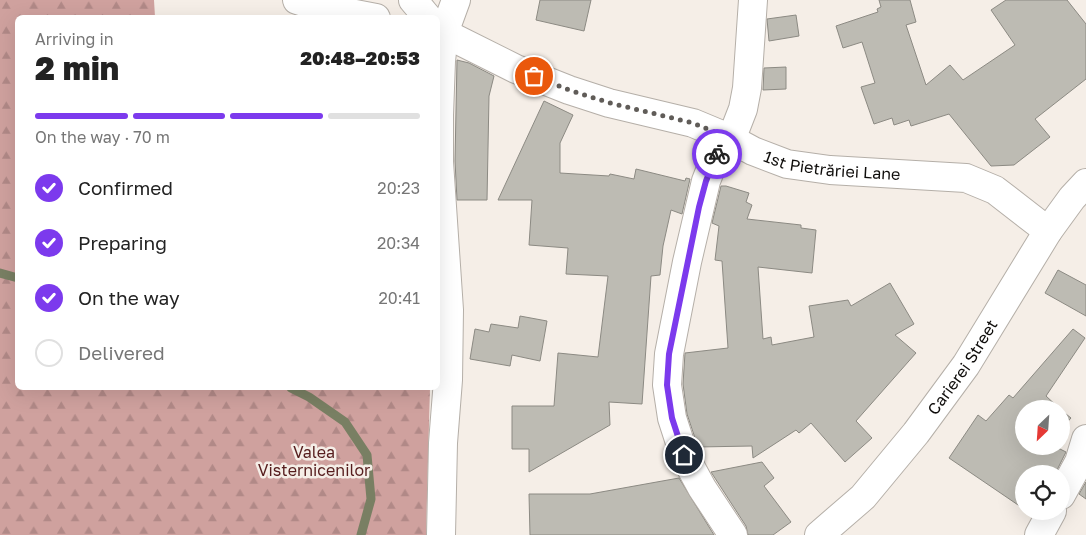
<!DOCTYPE html>
<html lang="en">
<head>
<meta charset="utf-8">
<style>
	:root { --surface:#fff; --page:#f2f2f2; --text:#222; --muted:#767676; --line:#e0e0e0; --accent:#7c3aed }
	body { margin:0; font-family:"Golos Text",sans-serif; background:var(--page); color:var(--text); height:100vh; display:flex; flex-direction:column; font-size:19px; white-space:nowrap }
	* { box-sizing:border-box; margin:0 }
	p { font-size:16px; color:var(--muted) }
	.icon { flex:none; width:28px; height:28px; fill:none; stroke:currentColor; stroke-width:2; stroke-linecap:round; stroke-linejoin:round }
	.map { position:relative; flex:1; overflow:hidden }
	.side { position:absolute; left:15px; top:15px; width:425px; height:375px; display:flex; flex-direction:column; background:var(--surface); border-radius:8px; box-shadow:0 5px 20px #0002 }
	.side>* { flex:none }
	.needle { width:32px; rotate:205deg }
	.tools { position:absolute; left:1015px; top:400px; display:grid; gap:10px }
	.tools a { display:grid; place-items:center; width:55px; height:55px; border-radius:50%; background:var(--surface); box-shadow:0 5px 20px #0002; font-size:25px }
	.pin { position:absolute; display:grid; place-items:center; width:42px; height:42px; color:#fff; margin:-21px; border:2px solid #fff; border-radius:50%; box-shadow:0 1px 5px #0007 }
	.courier { position:absolute; display:grid; place-items:center; width:50px; height:50px; margin:-25px; border:4px solid #7c3aed; border-radius:50%; background:#fff; color:#222; box-shadow:0 1px 6px #0007 }
	.headline em { font-style:normal; font-weight:800 }
	.headline div { display:flex; flex-direction:column-reverse }
	.headline { display:flex; align-items:center; justify-content:space-between; height:85px; padding:0 20px }
	h1 { font-size:32px; font-weight:800; line-height:38px }
	.bar { display:grid; grid-template-columns:repeat(4,1fr); gap:8px 5px; align-content:center; height:60px; padding:0 20px }
	.bar i { height:6px; border-radius:4px; background:var(--line) }
	.bar .current { background:var(--accent) }
	.bar p { grid-column:span 4 }
	ol { padding:0 20px; list-style:none }
	li { display:flex; align-items:center; gap:15px; height:55px }
	li p { margin-inline-start:auto }
	li .icon { padding:5px; border-radius:50%; background:var(--accent); color:#fff; stroke-width:4 }
	li:last-child { color:var(--muted) }
	li i { width:28px; height:28px; border:2px solid var(--line); border-radius:50% }
	.map>svg:first-child { display:block }
	.forest { fill:url(#forest-firs) }
	.lines { fill:none; stroke-linecap:round; stroke-linejoin:round }
	.stream { stroke:#797f63; stroke-width:9 }
	.building { fill:#bdbbb3; stroke:#8c8a83 }
	.street-casing { stroke:#b5afa8; stroke-width:30 }
	.street { stroke:#fff; stroke-width:28 }
	.done { stroke:#605c58; stroke-width:5; stroke-dasharray:0 9 }
	.route { stroke:#7c3aed; stroke-width:6 }
	.labels { text-anchor:middle; stroke-width:5; stroke-linejoin:round; paint-order:stroke }
	.street-label { font-size:16px; fill:#0f0d0b; stroke:#f5eee7 }
	.park-label { font-size:16px; fill:#561d1d; stroke:#f5eee7 }
</style>
</head>
<body>
<div class="map">
<svg width="1086" height="535" viewBox="0 0 1086 535">
	<defs>
		<pattern id="forest-firs" width="22" height="20" patternUnits="userSpaceOnUse" patternTransform="scale(1.25)"><rect width="22" height="20" fill="#cfa19e"/><path d="M5 1l3.5 6h-7zM16 11l3.5 6h-7z" fill="#b18987"/></pattern>
	</defs>
	<rect width="100%" height="100%" fill="#f5eee7"/>
	<!-- forest -->
	<path class="forest" d="M 0,0 L 154,0 L 155,17 L 18,18 L 18,388 L 430,388 L 426,535 L 0,535 Z"/>
	<g class="lines">
		<!-- stream -->
		<path class="stream" d="M 0,273 L 18,278
			M 291,388 L 309,397 L 345,422 L 367,455 L 371,499 L 361,535"/>
	</g>
	<!-- building -->
	<path class="building" d="M 540,0 L 591,0 L 584,31 L 536,20 Z
		M 879,0 L 910,0 L 916,22 L 906,25 L 926,85 L 950,65 L 963,80 L 1015,45 L 991,10 L 1006,0 L 1067,0 L 1086,24 L 1086,79 L 1035,119 L 1050,137 L 1014,165 L 991,166 L 949,114 L 911,126 L 909,120 L 894,125 L 892,118 L 874,124 L 861,87 L 875,83 L 862,42 L 843,48 L 836,26 L 878,12 L 877,9 L 881,7 Z
		M 796,15 L 799,36 L 769,41 L 767,19 Z
		M 457,60 L 469,63 L 494,76 L 489,96 L 487,200 L 457,200 L 455,161 Z
		M 786,67 L 786,89 L 763,90 L 764,68 Z
		M 544,101 L 573,115 L 560,143 L 560,173 L 609,176 L 610,174 L 634,179 L 636,169 L 685,181 L 686,178 L 690,179 L 682,214 L 671,210 L 663,246 L 660,275 L 651,276 L 642,404 L 609,402 L 610,425 L 529,472 L 529,449 L 512,449 L 512,406 L 554,406 L 558,353 L 598,357 L 608,276 L 566,274 L 568,248 L 529,245 L 532,200 L 498,200 Z
		M 721,186 L 726,186 L 749,193 L 746,202 L 752,205 L 747,219 L 801,225 L 801,228 L 816,230 L 812,273 L 758,267 L 763,339 L 771,337 L 772,345 L 814,337 L 809,306 L 848,300 L 851,306 L 890,283 L 914,324 L 895,335 L 916,353 L 856,421 L 872,438 L 845,462 L 811,423 L 799,433 L 796,430 L 753,458 L 752,446 L 698,447 L 687,414 L 683,384 L 685,353 L 728,348 L 722,261 L 715,260 L 719,226 L 712,223 Z
		M 1058,270 L 1086,285 L 1086,316 L 1045,293 Z
		M 520,316 L 547,321 L 540,361 L 512,355 L 510,366 L 470,359 L 475,329 L 489,332 L 491,324 L 518,328 Z
		M 1073,329 L 1085,338 L 1046,396 L 1060,409 L 1024,409 L 1024,446 L 1054,446 L 1066,452 L 1055,474 L 1024,474 L 1024,509 L 949,458 L 978,415 L 986,421 L 1009,395 L 1013,398 Z
		M 1061,410 L 1071,418 L 1061,429 Z
		M 762,462 L 774,478 L 764,486 L 791,522 L 773,535 L 748,535 L 746,526 L 711,472 Z
		M 679,478 L 714,535 L 530,535 L 529,494 L 590,494 Z
		M 1086,482 L 1086,499 L 1079,494 Z"/>
	<g class="lines">
		<defs>
			<g id="street">
				<path d="M 297,0 L 319,7 L 376,18"/>
				<path d="M 413,0 L 428,18"/>
				<path id="s1" d="M 438,31 L 444,33 L 516,69 L 569,90 L 609,103 L 693,123 L 729,138 L 753,151 L 787,164 L 830,170 L 966,178 L 995,190 L 1048,231"/>
				<path d="M 1061,495 L 1079,462 L 1086,439"/>
				<path d="M 441,535 L 443,443 L 448,380 L 449,310 L 439,162 L 439,115 L 441,61 L 444,33 L 456,0"/>
				<path d="M 733,535 L 702,488 L 684,455 L 672,418 L 667,385 L 669,354 L 687,262 L 706,181 L 715,158 L 736,127 L 743,109 L 747,88 L 753,0"/>
				<path id="s2" d="M 819,535 L 863,497 L 916,433 L 966,365 L 1048,231 L 1072,198 L 1086,183"/>
				<path d="M 1039,535 L 1052,511"/>
			</g>
		</defs>
		<!-- street casing -->
		<use href="#street" class="street-casing"/>
		<!-- street -->
		<use href="#street" class="street"/>
	</g>
	<g class="lines">
		<!-- done -->
		<path class="done" d="M 534,76 L 569,90 L 610,103 L 693,123 L 729,138 L 717,154"/>
		<!-- route -->
		<path class="route" d="M 684,455 L 672,418 L 667,385 L 669,354 L 699,207 L 706,181 L 717,154"/>
	</g>
	<g class="labels">
		<!-- street labels -->
		<g class="street-label">
			<text dy="6" stroke="none"><textPath href="#s1" startOffset="420">1st Pietrăriei Lane</textPath></text>
			<text dy="6" stroke="none"><textPath href="#s2" startOffset="222">Carierei Street</textPath></text>
		</g>
		<!-- park labels -->
		<g class="park-label">
			<text x="314" y="458">Valea<tspan x="314" dy="18">Visternicenilor</tspan></text>
		</g>
	</g>
</svg>
<div class="tools">
<a><svg class="needle" viewBox="-14 -14 28 28"><path d="M0-13l5 13h-10z" fill="#e53935"/><path d="M0 13l5-13h-10z" fill="#767676"/></svg></a>
<a><svg class="icon" aria-label="locate" viewBox="0 0 24 24"><circle cx="12" cy="12" r="6"/><path d="M12 2v4M12 18v4M2 12h4M18 12h4"/></svg></a>
</div>
<div class="pin" style="left:534px;top:76px;background:#ea580c"><svg class="icon" aria-label="bag" viewBox="0 0 24 24"><path d="M5 8h14l-1 12H6zM9 8a3 3 0 0 1 6 0"/></svg></div>
<div class="pin" style="left:684px;top:455px;background:#1f2937"><svg class="icon" aria-label="home" viewBox="0 0 24 24"><path d="M3 11l9-7 9 7M6 9v11h12V9"/></svg></div>
<div class="courier" style="left:717px;top:154px"><svg class="icon" aria-label="bike" viewBox="0 0 24 24"><circle cx="6" cy="16" r="4"/><circle cx="18" cy="16" r="4"/><path d="M6 16l4-8h5l3 8M10 8l3 8H6M13 5h3"/></svg></div>
<section class="side">
<div class="headline"><div><h1>2 min</h1><p>Arriving in</p></div><em>20:48–20:53</em></div>
<div class="bar"><i class="current"></i><i class="current"></i><i class="current"></i><i></i><p>On the way · 70 m</p></div>
<ol>
<li><svg class="icon" aria-label="check" viewBox="0 0 24 24"><path d="M5 12l5 5 9-10"/></svg>Confirmed<p>20:23</p></li>
<li><svg class="icon" aria-label="check" viewBox="0 0 24 24"><path d="M5 12l5 5 9-10"/></svg>Preparing<p>20:34</p></li>
<li><svg class="icon" aria-label="check" viewBox="0 0 24 24"><path d="M5 12l5 5 9-10"/></svg>On the way<p>20:41</p></li>
<li><i></i>Delivered</li>
</ol>
</section>
</div>
</body>
</html>
